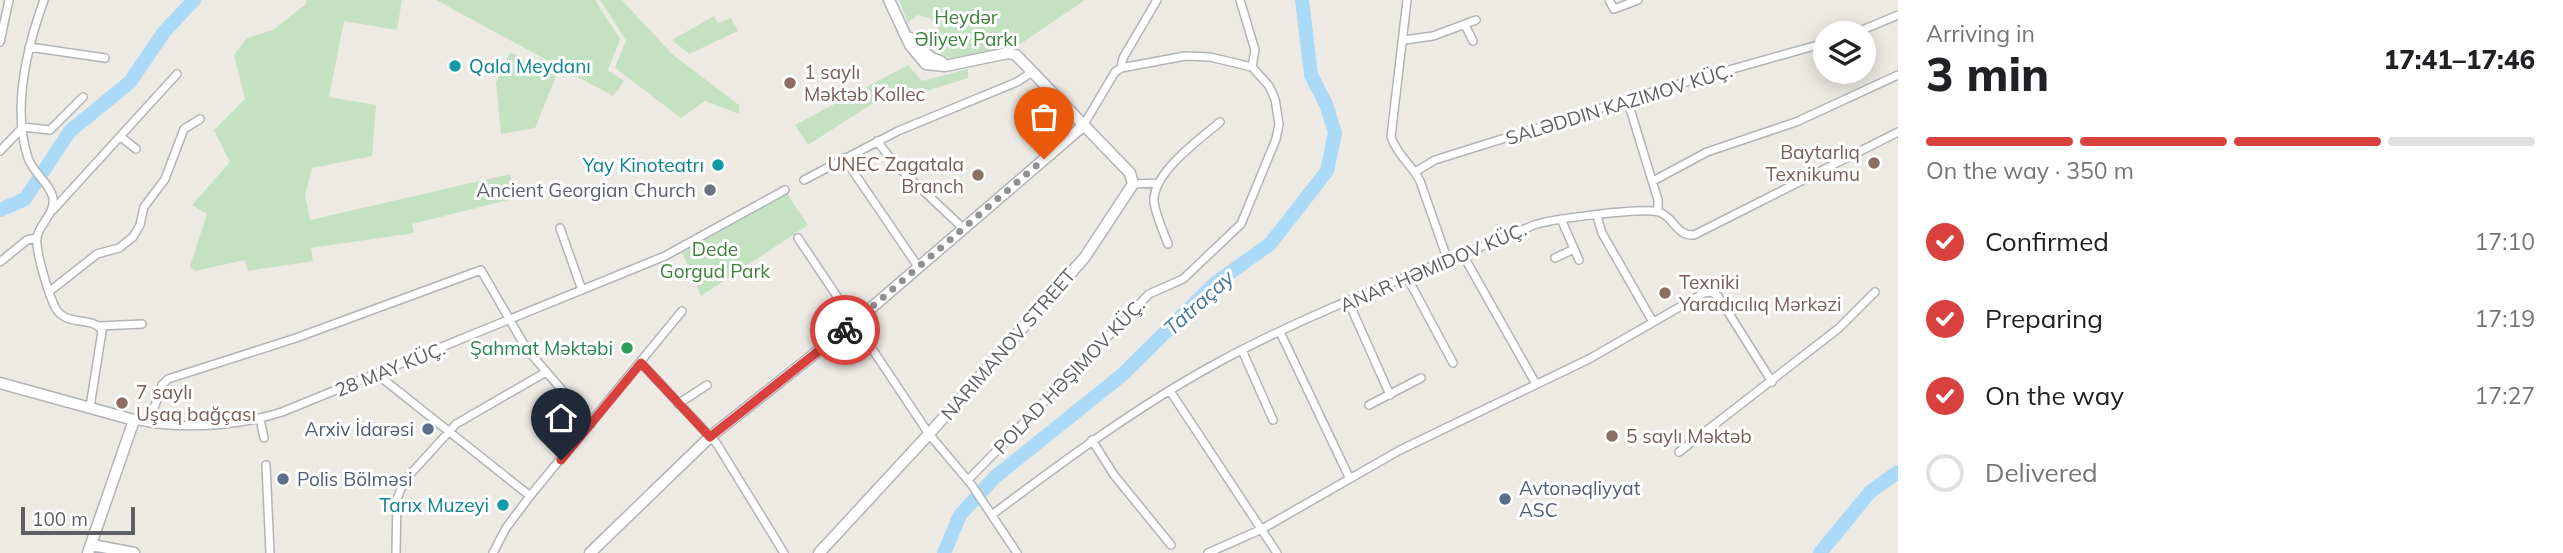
<!DOCTYPE html>
<html lang="en">
<head>
<meta charset="utf-8">
<style>
	:root { --surface:#fff; --page:#f6f6f6; --text:#202124; --muted:#757577; --line:#e0e0e0; --accent:#d8413e }
	body { margin:0; font-family:Mulish,sans-serif; background:var(--page); color:var(--text); height:100vh; display:flex; flex-direction:column; font-size:26px; white-space:nowrap }
	* { box-sizing:border-box; margin:0 }
	p { font-size:23px; color:var(--muted) }
	.icon { flex:none; width:38px; height:38px; fill:none; stroke:currentColor; stroke-width:2; stroke-linecap:round; stroke-linejoin:round }
	.map { position:relative; flex:1; overflow:hidden }
	.panel { display:flex; flex-direction:column; background:var(--surface); width:665px }
	.panel>* { flex:none }
	.controls { position:absolute; left:1813px; top:21px; display:grid; gap:14px }
	.controls a { display:grid; place-items:center; width:63px; height:63px; border-radius:50%; background:var(--surface); box-shadow:0 4px 18px #0003; font-size:35px }
	.scale { position:absolute; left:21px; bottom:18px; width:114px; box-sizing:border-box; padding-left:7px; border:4px solid #5c5f63; border-top:0; font-size:19px; line-height:24px; white-space:nowrap; color:#5c5f63; -webkit-text-stroke:5px #fff; paint-order:stroke }
	.pin { position:absolute; display:grid; place-items:center; width:60px; height:60px; color:#fff; margin:-72px -30px; border-radius:50% 50% 50% 0; rotate:-45deg; box-shadow:0 0 7px #0007 }
	.pin .icon { rotate:45deg }
	.courier { position:absolute; display:grid; place-items:center; width:70px; height:70px; margin:-35px; border:5px solid #d8413e; border-radius:50%; background:#fff; color:#222; box-shadow:0 2px 9px #0007 }
	.overview em { font-style:normal; font-weight:800 }
	.overview div { display:flex; flex-direction:column-reverse }
	.overview { display:flex; align-items:center; justify-content:space-between; height:119px; padding:0 28px }
	h1 { font-size:46px; font-weight:800; line-height:52px }
	.bar { display:grid; grid-template-columns:repeat(4,1fr); gap:10px 7px; align-content:center; height:84px; padding:0 28px }
	.bar i { height:9px; border-radius:5px; background:var(--line) }
	.bar .on { background:var(--accent) }
	.bar p { grid-column:span 4 }
	ol { padding:0 28px; list-style:none }
	li { display:flex; align-items:center; gap:21px; height:77px }
	li p { margin-inline-start:auto }
	li .icon { padding:7px; border-radius:50%; background:var(--accent); color:#fff; stroke-width:4 }
	li:last-child { color:var(--muted) }
	li i { width:38px; height:38px; border:4px solid var(--line); border-radius:50% }
	main { display:flex; flex:1; min-height:0 }
	.map>svg:first-child { display:block }
	.green { fill:#c4e2c2 }
	.lines { fill:none; stroke-linecap:round; stroke-linejoin:round }
	.river { stroke:#aadaf7; stroke-width:14 }
	.street-casing { stroke:#b1b4b7; stroke-width:10 }
	.secondary-casing { stroke:#b0b3b7; stroke-width:13 }
	.street { stroke:#fff; stroke-width:7 }
	.secondary { stroke:#fff; stroke-width:10 }
	.done { stroke:#8f9090; stroke-width:7; stroke-dasharray:0 12.6 }
	.route { stroke:#d8413e; stroke-width:9 }
	.culture-dot { fill:#0f9aa8; stroke:#fff; stroke-width:2.5 }
	.education-dot { fill:#8d6e63; stroke:#fff; stroke-width:2.5 }
	.worship-dot { fill:#6b7280; stroke:#fff; stroke-width:2.5 }
	.leisure-dot { fill:#2e9e5b; stroke:#fff; stroke-width:2.5 }
	.service-dot { fill:#5c6f8a; stroke:#fff; stroke-width:2.5 }
	.labels { text-anchor:middle; stroke-width:6; stroke-linejoin:round; paint-order:stroke }
	.park-label { font-size:19px; fill:#3e803d; stroke:#fff }
	.culture-label { font-size:19px; fill:#0d838f; stroke:#fff; text-anchor:end }
	.education-label { font-size:19px; fill:#785e54; stroke:#fff; text-anchor:start }
	.street-label { font-size:19px; fill:#5c5f63; stroke:#fff }
	.worship-label { font-size:19px; fill:#5b616d; stroke:#fff; text-anchor:end }
	.leisure-label { font-size:19px; fill:#27864d; stroke:#fff; text-anchor:end }
	.service-label { font-size:19px; fill:#4e5e75; stroke:#fff; text-anchor:start }
	.water-label { font-size:21px; font-style:italic; fill:#46769e; stroke:#fff }
</style>
</head>
<body>
<main>
<div class="map">
<svg width="1898" height="553" viewBox="0 0 1898 553">
	<rect width="100%" height="100%" fill="#edeae4"/>
	<!-- green -->
	<path class="green" d="M 306,0 L 402,0 L 397,30 L 344,21 L 329,97 L 376,105 L 372,156 L 312,168 L 305,195 L 310,220 L 510,174 L 516,198 L 412,224 L 414,233 L 311,248 L 313,261 L 248,271 L 245,260 L 195,271 L 190,266 L 207,214 L 192,205 L 230,162 L 214,130 L 245,99 L 234,55 L 247,38 L 273,30 L 306,4 Z
		M 436,0 L 595,0 L 620,39 L 608,70 L 624,81 L 613,96 Z
		M 600,0 L 622,0 L 672,54 L 739,105 L 739,114 L 705,101 L 681,118 L 615,68 L 626,40 Z
		M 899,0 L 1085,0 L 1016,47 L 955,58 C 944,57 939,53 933,43 L 939,30 L 930,18 L 917,15 L 908,23 Z
		M 714,16 L 718,23 L 731,18 L 738,31 L 689,54 L 672,40 Z
		M 510,52 L 556,76 L 535,128 L 501,134 L 496,83 Z
		M 908,65 L 922,81 L 968,69 L 968,78 L 898,100 L 881,98 L 808,145 L 795,125 Z
		M 787,194 L 808,225 L 701,296 L 682,252 Z"/>
	<g class="lines">
		<!-- river -->
		<path class="river" d="M 0,210 L 25,199 L 70,131 L 130,82 L 164,32 L 194,0
			M 944,553 L 960,515 L 995,477 L 1122,375 L 1214,284 L 1270,244 L 1327,171 L 1335,133 L 1326,104 L 1311,75 L 1302,0
			M 1820,553 L 1870,492 L 1898,472"/>
		<defs>
			<path id="street" d="M 44,0 C 27,47 12,109 28,158 C 33,173 50,183 53,198 C 55,214 40,223 37,237 C 35,251 49,296 56,309 C 67,327 95,316 102,331 L 90,407
				M 1240,0 L 1255,50 L 1252,67
				M 1407,0 L 1391,137 C 1397,155 1412,165 1420,181 L 1448,261
				M 1609,0 L 1614,9 L 1638,0
				M 1465,25 L 1473,41
				M 1855,33 L 1898,15
				M 1404,40 L 1433,36 L 1476,20
				M 0,42 L 9,0
				M 29,47 L 105,58
				M 1121,68 L 1123,58 L 1157,0
				M 1627,99 L 1658,200 L 1658,212
				M 121,137 L 136,149
				M 877,141 L 895,164 L 964,229
				M 0,151 L 23,127 L 50,130 L 83,97
				M 844,158 L 919,268
				M 1415,172 L 1435,160 L 1665,88 L 1825,43
				M 804,180 L 898,131 L 1017,82 L 1032,72
				M 1653,181 L 1707,152 L 1796,122 L 1898,75
				M 1133,184 L 1158,183
				M 53,210 L 177,74
				M 1597,216 L 1602,233 L 1653,322
				M 1561,219 L 1579,260
				M 560,228 L 582,290
				M 798,238 L 929,434 L 971,484 L 1017,553
				M 1168,244 C 1163,231 1156,216 1154,202 C 1152,173 1200,139 1220,122
				M 1463,255 L 1536,384
				M 1555,258 L 1574,249
				M 0,262 L 27,240 L 37,238
				M 1408,279 L 1453,363
				M 50,291 L 97,254 L 119,248 L 133,237 L 140,225 L 144,207 L 165,179 L 184,129 L 200,119
				M 1349,303 L 1390,395
				M 100,326 L 142,324
				M 1280,332 L 1349,477
				M 1242,350 L 1273,420
				M 641,363 L 717,444 L 784,553
				M 378,375 L 530,496
				M 1170,391 L 1277,553
				M 678,404 L 707,385
				M 1369,405 L 1421,378
				M 260,419 L 264,438
				M 134,420 C 182,430 235,427 282,412 L 665,256 L 785,190
				M 149,423 L 162,385 L 168,379 L 296,338 L 481,270 L 526,348 L 591,424
				M 1092,440 L 1114,475 L 1171,545
				M 1679,452 L 1839,328 L 1875,292
				M 266,465 L 270,553
				M 968,480 L 1149,294 L 1183,279 L 1241,224 L 1276,139 L 1279,124 L 1275,99 L 1269,86 L 1252,67 L 1210,57 L 1185,56 L 1121,68 L 1115,72 L 1083,126
				M 993,514 C 1065,460 1138,406 1217,363 C 1316,309 1429,269 1534,225 C 1551,219 1643,207 1659,212 C 1674,217 1676,236 1694,235 L 1898,132
				M 396,553 L 397,499 L 404,481 L 456,424 L 546,372
				M 493,553 L 506,528 L 530,496 L 682,311
				M 1208,553 L 1262,529 L 1400,450 L 1589,359 L 1704,293 L 1711,292 L 1718,296 L 1772,382"/>
			<path id="secondary" d="M 910,38 L 930,57 L 942,62
				M 0,383 L 134,420 L 88,553
				M 92,545 L 134,553
				M 590,553 L 710,437 L 856,321 L 1083,126
				M 819,553 L 929,434 L 1085,257 L 1133,184 L 1130,173 L 1016,55 L 1008,53 L 945,66 L 926,64 L 910,45 L 889,0"/>
		</defs>
		<!-- street casing -->
		<use href="#street" class="street-casing"/>
		<!-- secondary casing -->
		<use href="#secondary" class="secondary-casing"/>
		<!-- street -->
		<use href="#street" class="street"/>
		<!-- secondary -->
		<use href="#secondary" class="secondary"/>
	</g>
	<g class="lines">
		<!-- done -->
		<path class="done" d="M 845,330 L 1044,159"/>
		<!-- route -->
		<path class="route" d="M 561,460 L 641,363 L 710,437 L 845,330"/>
	</g>
	<!-- markers -->
	<g class="culture-dot">
		<circle cx="455" cy="66" r="7"/>
		<circle cx="718" cy="165" r="7"/>
		<circle cx="503" cy="505" r="7"/>
	</g>
	<g class="education-dot">
		<circle cx="790" cy="83" r="7"/>
		<circle cx="1874" cy="163" r="7"/>
		<circle cx="978" cy="175" r="7"/>
		<circle cx="1665" cy="293" r="7"/>
		<circle cx="122" cy="403" r="7"/>
		<circle cx="1612" cy="436" r="7"/>
	</g>
	<circle class="worship-dot" cx="710" cy="190" r="7"/>
	<circle class="leisure-dot" cx="627" cy="348" r="7"/>
	<g class="service-dot">
		<circle cx="428" cy="429" r="7"/>
		<circle cx="283" cy="479" r="7"/>
		<circle cx="1505" cy="499" r="7"/>
	</g>
	<g class="labels">
		<!-- park labels -->
		<g class="park-label">
			<text x="966" y="24">Heydər<tspan x="966" dy="22">Əliyev Parkı</tspan></text>
			<text x="715" y="256">Dede<tspan x="715" dy="22">Gorgud Park</tspan></text>
		</g>
		<!-- culture labels -->
		<g class="culture-label">
			<text x="469" y="73" text-anchor="start">Qala Meydanı</text>
			<text x="704" y="172">Yay Kinoteatrı</text>
			<text x="489" y="512">Tarıx Muzeyi</text>
		</g>
		<!-- education labels -->
		<g class="education-label">
			<text x="804" y="79">1 saylı<tspan x="804" dy="22">Məktəb Kollec</tspan></text>
			<text x="1860" y="159" text-anchor="end">Baytarlıq<tspan x="1860" dy="22">Texnikumu</tspan></text>
			<text x="964" y="171" text-anchor="end">UNEC Zagatala<tspan x="964" dy="22">Branch</tspan></text>
			<text x="1679" y="289">Texniki<tspan x="1679" dy="22">Yaradıcılıq Mərkəzi</tspan></text>
			<text x="136" y="399">7 saylı<tspan x="136" dy="22">Uşaq bağçası</tspan></text>
			<text x="1626" y="443">5 saylı Məktəb</text>
		</g>
		<!-- street labels -->
		<g class="street-label">
			<text transform="translate(1619 104) rotate(-17)" y="7">SALƏDDIN KAZIMOV KÜÇ.</text>
			<text transform="translate(1433 267) rotate(-23)" y="7">ANAR HƏMIDOV KÜÇ.</text>
			<text transform="translate(1008 344) rotate(-49)" y="7">NARIMANOV STREET</text>
			<text transform="translate(390 369) rotate(-22)" y="7">28 MAY KÜÇ.</text>
			<text transform="translate(1069 376) rotate(-46)" y="7">POLAD HƏŞIMOV KÜÇ.</text>
		</g>
		<!-- worship labels -->
		<g class="worship-label">
			<text x="696" y="197">Ancient Georgian Church</text>
		</g>
		<!-- leisure labels -->
		<g class="leisure-label">
			<text x="613" y="355">Şahmat Məktəbi</text>
		</g>
		<!-- service labels -->
		<g class="service-label">
			<text x="414" y="436" text-anchor="end">Arxiv İdarəsi</text>
			<text x="297" y="486">Polis Bölməsi</text>
			<text x="1519" y="495">Avtonəqliyyat<tspan x="1519" dy="22">ASC</tspan></text>
		</g>
		<!-- water labels -->
		<g class="water-label">
			<text transform="translate(1199 303) rotate(-42)" y="7">Tatraçay</text>
		</g>
	</g>
</svg>
<div class="controls">
<a><svg class="icon" aria-label="layers" viewBox="0 0 24 24"><path d="M12 4l9 5-9 5-9-5zM3 14l9 5 9-5"/></svg></a>
</div>
<div class="scale">100 m</div>
<div class="pin" style="left:1044px;top:159px;background:#ea580c"><svg class="icon" aria-label="bag" viewBox="0 0 24 24"><path d="M5 8h14l-1 12H6zM9 8a3 3 0 0 1 6 0"/></svg></div>
<div class="pin" style="left:561px;top:460px;background:#1f2937"><svg class="icon" aria-label="home" viewBox="0 0 24 24"><path d="M3 11l9-7 9 7M6 9v11h12V9"/></svg></div>
<div class="courier" style="left:845px;top:330px"><svg class="icon" aria-label="bike" viewBox="0 0 24 24"><circle cx="6" cy="16" r="4"/><circle cx="18" cy="16" r="4"/><path d="M6 16l4-8h5l3 8M10 8l3 8H6M13 5h3"/></svg></div>
</div>
<section class="panel">
<div class="overview"><div><h1>3 min</h1><p>Arriving in</p></div><em>17:41–17:46</em></div>
<div class="bar"><i class="on"></i><i class="on"></i><i class="on"></i><i></i><p>On the way · 350 m</p></div>
<ol>
<li><svg class="icon" aria-label="check" viewBox="0 0 24 24"><path d="M5 12l5 5 9-10"/></svg>Confirmed<p>17:10</p></li>
<li><svg class="icon" aria-label="check" viewBox="0 0 24 24"><path d="M5 12l5 5 9-10"/></svg>Preparing<p>17:19</p></li>
<li><svg class="icon" aria-label="check" viewBox="0 0 24 24"><path d="M5 12l5 5 9-10"/></svg>On the way<p>17:27</p></li>
<li><i></i>Delivered</li>
</ol>
</section>
</main>
</body>
</html>
